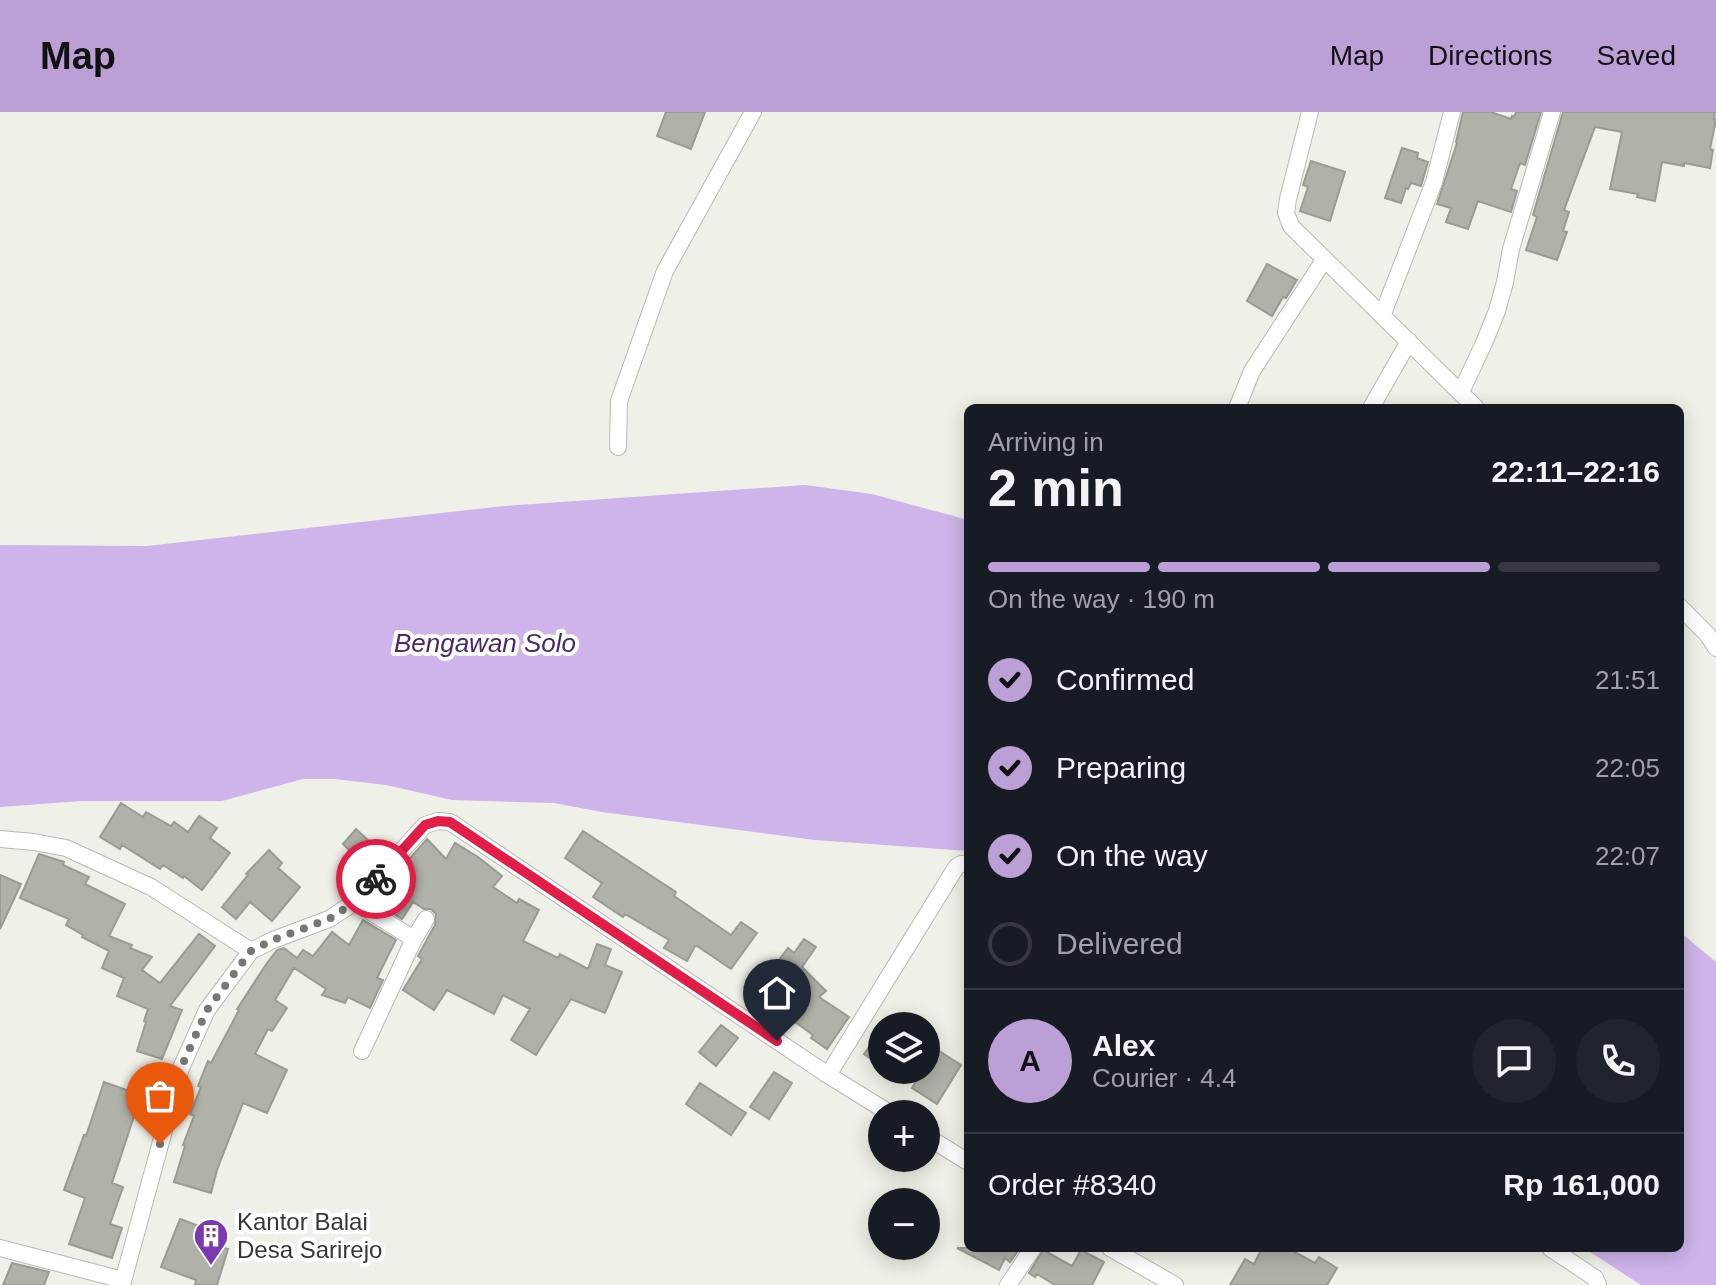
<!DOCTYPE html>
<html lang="en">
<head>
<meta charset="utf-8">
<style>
	:root { --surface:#171b24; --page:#20242c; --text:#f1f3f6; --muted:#9ea1a6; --line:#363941; --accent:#bb9fd6 }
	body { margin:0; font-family:Helvetica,sans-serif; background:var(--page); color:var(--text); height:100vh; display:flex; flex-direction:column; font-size:30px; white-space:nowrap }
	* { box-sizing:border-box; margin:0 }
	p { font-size:26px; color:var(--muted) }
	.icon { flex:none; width:44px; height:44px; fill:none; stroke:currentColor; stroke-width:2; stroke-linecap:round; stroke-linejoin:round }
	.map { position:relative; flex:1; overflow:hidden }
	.sheet { position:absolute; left:964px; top:292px; width:720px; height:848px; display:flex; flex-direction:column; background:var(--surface); border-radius:12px; box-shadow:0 4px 20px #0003 }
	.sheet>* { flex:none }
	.fabs { position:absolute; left:868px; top:900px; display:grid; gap:16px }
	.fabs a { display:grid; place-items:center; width:72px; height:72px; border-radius:50%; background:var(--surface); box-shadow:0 4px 20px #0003; font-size:40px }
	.pin { position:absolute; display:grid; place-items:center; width:68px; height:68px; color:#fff; margin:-82px -34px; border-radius:50% 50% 50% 0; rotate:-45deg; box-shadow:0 0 8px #0007 }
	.pin .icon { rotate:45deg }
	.courier { position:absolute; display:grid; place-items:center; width:80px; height:80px; margin:-40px; border:6px solid #e11d48; border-radius:50%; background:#fff; color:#222; box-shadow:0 2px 10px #0007 }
	.headline em { font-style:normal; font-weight:700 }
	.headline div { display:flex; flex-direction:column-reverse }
	.headline { display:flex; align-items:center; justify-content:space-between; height:136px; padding:0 24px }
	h1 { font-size:52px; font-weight:700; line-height:60px }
	.bar { display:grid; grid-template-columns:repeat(4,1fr); gap:12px 8px; align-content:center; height:96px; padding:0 24px }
	.bar i { height:10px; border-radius:6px; background:var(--line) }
	.bar .active { background:var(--accent) }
	.bar p { grid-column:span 4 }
	.line { display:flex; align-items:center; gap:20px; padding:0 24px; border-top:2px solid var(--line) }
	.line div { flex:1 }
	.round { display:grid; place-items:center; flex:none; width:84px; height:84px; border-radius:42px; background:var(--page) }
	ol { padding:0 24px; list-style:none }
	li { display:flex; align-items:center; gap:24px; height:88px }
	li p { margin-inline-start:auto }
	li .icon { padding:8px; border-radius:50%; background:var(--accent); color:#111; stroke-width:4 }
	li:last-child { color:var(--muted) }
	li i { width:44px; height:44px; border:4px solid var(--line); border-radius:50% }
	header { display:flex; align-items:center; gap:48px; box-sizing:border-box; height:112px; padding:0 40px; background:var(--accent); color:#111 }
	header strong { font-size:38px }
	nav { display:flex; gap:44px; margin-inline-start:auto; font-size:28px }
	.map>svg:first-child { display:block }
	.water { fill:#ceb4ea }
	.building { fill:#b0b1a8; stroke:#9a9b92; stroke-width:2 }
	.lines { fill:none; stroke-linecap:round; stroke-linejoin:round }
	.minor-casing { stroke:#b9b9b1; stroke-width:18 }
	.minor { stroke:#fff; stroke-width:16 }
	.done { stroke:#777873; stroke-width:8; stroke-dasharray:0 14.4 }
	.route { stroke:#e11d48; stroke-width:10 }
	.labels { text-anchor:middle; stroke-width:8; stroke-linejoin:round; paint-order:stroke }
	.poi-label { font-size:24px; fill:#373734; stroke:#fff; text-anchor:start }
	.water-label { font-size:26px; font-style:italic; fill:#4b2969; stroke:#fff }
</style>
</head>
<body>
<header>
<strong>Map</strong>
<nav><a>Map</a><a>Directions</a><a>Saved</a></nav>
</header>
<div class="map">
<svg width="1716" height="1173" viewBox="0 0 1716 1173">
	<rect width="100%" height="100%" fill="#eff0e7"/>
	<!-- water -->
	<path class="water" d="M 805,373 L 872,382 L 968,408 L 968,739 L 815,728 L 602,700 L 554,691 L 452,688 L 386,673 L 335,667 L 303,667 L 222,689 L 81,689 L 0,695 L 0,433 L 147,434 L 504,394 Z
		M 1680,820 L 1716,850 L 1716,1173 L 1641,1173 L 1584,1136 L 1680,1136 Z"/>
	<!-- building -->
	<path class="building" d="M 666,0 L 705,0 L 691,37 L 657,24 Z
		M 1463,0 L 1491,0 L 1511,7 L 1512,4 L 1514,5 L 1516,0 L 1541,0 L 1525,53 L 1520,51 L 1511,77 L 1517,79 L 1511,100 L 1478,89 L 1468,117 L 1446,110 L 1451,96 L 1437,92 L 1457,31 L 1456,30 Z
		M 1563,0 L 1715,0 L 1714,7 L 1716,7 L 1710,37 L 1713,38 L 1710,56 L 1684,51 L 1684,54 L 1662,50 L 1655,89 L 1637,85 L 1638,82 L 1610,77 L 1622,20 L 1595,15 L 1564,98 L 1569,100 L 1563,119 L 1567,120 L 1557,148 L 1526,138 L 1537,105 L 1533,103 Z
		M 1402,36 L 1418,41 L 1417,46 L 1428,50 L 1421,74 L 1411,71 L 1408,77 L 1406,76 L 1401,91 L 1385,86 Z
		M 1311,49 L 1345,60 L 1330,109 L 1300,99 L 1308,75 L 1303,73 Z
		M 1267,152 L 1297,168 L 1286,186 L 1283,185 L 1272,204 L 1247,189 Z
		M 121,691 L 143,705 L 146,700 L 171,714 L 174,710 L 188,720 L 199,704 L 217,716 L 210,726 L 230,741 L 202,778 L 184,764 L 183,766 L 163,753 L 160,757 L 122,733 L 120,737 L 100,725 Z
		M 356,717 L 370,730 L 356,745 L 343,732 Z
		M 583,719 L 676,780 L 674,784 L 731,823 L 741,810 L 757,821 L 731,857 L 697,834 L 695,834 L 687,849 L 664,836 L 669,828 L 625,802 L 623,805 L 593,785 L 602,771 L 565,746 Z
		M 427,727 L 446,747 L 455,731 L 478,745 L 502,764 L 493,775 L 517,791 L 519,787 L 539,798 L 523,829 L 558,846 L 560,842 L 588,857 L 597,832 L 611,837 L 605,853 L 622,860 L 605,901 L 571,887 L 536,943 L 511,928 L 530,897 L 503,883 L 494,902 L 447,878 L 434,898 L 403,878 L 422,847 L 418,844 L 435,813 L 436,802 L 431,797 L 424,797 L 413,790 L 402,807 L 373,788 Z
		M 269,738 L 282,751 L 278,756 L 300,775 L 272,809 L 250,790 L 236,807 L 222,795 L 248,763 L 246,762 Z
		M 39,742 L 64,750 L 63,753 L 89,765 L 85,772 L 125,792 L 109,824 L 132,833 L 130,836 L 152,845 L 142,858 L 160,871 L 199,822 L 215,834 L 170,894 L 182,898 L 162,947 L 137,939 L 146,910 L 144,909 L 148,897 L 117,884 L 124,866 L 102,856 L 109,839 L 82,825 L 83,823 L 66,813 L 69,807 L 20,786 Z
		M 0,763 L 21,772 L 0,817 Z
		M 363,808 L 396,828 L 377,866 L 383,868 L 370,896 L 348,885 L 345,891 L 322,883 L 326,877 L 294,856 L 275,888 L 287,896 L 272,919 L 268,917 L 255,942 L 287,958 L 267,1001 L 243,991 L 217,1058 L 211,1081 L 174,1070 L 185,1034 L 183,1033 L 194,1004 L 190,1002 L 201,975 L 198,974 L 208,949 L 211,951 L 239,898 L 237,897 L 267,851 L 277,838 L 284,836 L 297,846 L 303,838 L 313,844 L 332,820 L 349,833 Z
		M 804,827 L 816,835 L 802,855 L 826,879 L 819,885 L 849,905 L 827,937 L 811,926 L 813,923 L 788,905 L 800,889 L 767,864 L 788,836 L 794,841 Z
		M 721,913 L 738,926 L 716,954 L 699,940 Z
		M 882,917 L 882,955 L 864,942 Z
		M 936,937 L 961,953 L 937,992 L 912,976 L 923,958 L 926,958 L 926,953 Z
		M 774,960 L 792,971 L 769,1007 L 750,995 Z
		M 104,970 L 141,983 L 112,1071 L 123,1075 L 110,1112 L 122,1116 L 112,1146 L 69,1132 L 85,1086 L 64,1078 L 84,1023 L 86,1024 Z
		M 700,971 L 746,1001 L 731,1023 L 686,992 Z
		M 180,1107 L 207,1117 L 201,1129 L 228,1137 L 217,1173 L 195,1173 L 196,1168 L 161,1155 Z
		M 957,1136 L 1020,1136 L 1010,1150 L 1005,1146 L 999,1158 Z
		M 1262,1136 L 1287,1136 L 1315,1151 L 1319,1145 L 1337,1156 L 1327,1173 L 1230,1173 L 1245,1147 L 1254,1152 Z
		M 1043,1138 L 1072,1154 L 1081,1138 L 1104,1150 L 1092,1173 L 1055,1173 L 1037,1162 L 1035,1165 L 1029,1161 Z
		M 12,1151 L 49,1160 L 44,1173 L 3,1173 Z"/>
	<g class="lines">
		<defs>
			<path id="minor" d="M 1310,0 L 1288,87 L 1286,101 L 1291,114 L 1476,296
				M 1382,204 L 1434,70 L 1452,0
				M 1461,280 L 1484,231 L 1497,199 L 1505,170 L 1511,137 L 1552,0
				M 1237,296 L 1252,259 L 1324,148
				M 1371,296 L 1409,229
				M 618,335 L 619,289 L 665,159 L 753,0
				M 1680,495 L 1707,522 L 1716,536
				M 0,727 L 34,730 L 66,736 L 151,775 L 251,839
				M 355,790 L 414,827 L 426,807
				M 362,939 L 414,827
				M 828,963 L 955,757 C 958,752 962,751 968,752
				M 926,1024 L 968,1050
				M 0,1136 L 123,1168
				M 1110,1136 L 1175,1173
				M 1550,1136 L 1595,1166 L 1598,1173
				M 122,1173 L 181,956 L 207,898 L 251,839 L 273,828 L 329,807 L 355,790 L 425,713 L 438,709 L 450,710 L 828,963 L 891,1002
				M 1008,1173 L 1033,1136"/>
		</defs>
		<!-- minor casing -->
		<use href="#minor" class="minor-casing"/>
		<!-- minor -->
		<use href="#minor" class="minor"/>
	</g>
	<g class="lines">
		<!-- done -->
		<path class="done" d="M 160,1032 L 181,956 L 207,898 L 251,839 L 273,828 L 329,807 L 355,790 L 376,767"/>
		<!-- route -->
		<path class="route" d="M 376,767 L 425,713 L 438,709 L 450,710 L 777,929"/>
	</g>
	<!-- icons -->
	<defs>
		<symbol id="building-pin" viewBox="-11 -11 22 30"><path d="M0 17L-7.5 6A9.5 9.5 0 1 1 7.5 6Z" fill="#7a39ae" stroke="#fff"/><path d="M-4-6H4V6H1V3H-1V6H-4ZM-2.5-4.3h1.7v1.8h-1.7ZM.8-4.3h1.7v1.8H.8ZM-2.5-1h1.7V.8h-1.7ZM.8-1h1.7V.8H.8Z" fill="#fff"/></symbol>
	</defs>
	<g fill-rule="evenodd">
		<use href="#building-pin" x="191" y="1104" width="40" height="54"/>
	</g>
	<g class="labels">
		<!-- poi labels -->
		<g class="poi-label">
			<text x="237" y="1118">Kantor Balai<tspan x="237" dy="28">Desa Sarirejo</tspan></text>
		</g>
		<!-- water labels -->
		<g class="water-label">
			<text x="485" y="540">Bengawan Solo</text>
		</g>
	</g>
</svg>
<div class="fabs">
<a><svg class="icon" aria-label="layers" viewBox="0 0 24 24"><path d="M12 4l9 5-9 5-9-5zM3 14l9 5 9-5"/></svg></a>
<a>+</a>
<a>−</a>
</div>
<div class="pin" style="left:160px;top:1032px;background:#ea580c"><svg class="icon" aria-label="bag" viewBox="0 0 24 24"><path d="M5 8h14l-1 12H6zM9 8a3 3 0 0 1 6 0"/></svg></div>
<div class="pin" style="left:777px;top:929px;background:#1f2937"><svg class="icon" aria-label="home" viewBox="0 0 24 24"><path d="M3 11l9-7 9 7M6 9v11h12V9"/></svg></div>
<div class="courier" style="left:376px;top:767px"><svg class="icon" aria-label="bike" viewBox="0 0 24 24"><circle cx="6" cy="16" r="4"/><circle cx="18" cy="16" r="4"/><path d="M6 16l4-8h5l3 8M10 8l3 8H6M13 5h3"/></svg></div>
<section class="sheet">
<div class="headline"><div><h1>2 min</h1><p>Arriving in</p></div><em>22:11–22:16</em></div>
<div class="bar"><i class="active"></i><i class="active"></i><i class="active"></i><i></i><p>On the way · 190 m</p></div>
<ol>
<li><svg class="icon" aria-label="check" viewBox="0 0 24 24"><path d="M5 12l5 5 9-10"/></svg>Confirmed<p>21:51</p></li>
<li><svg class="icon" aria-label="check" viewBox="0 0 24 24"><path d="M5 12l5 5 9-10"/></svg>Preparing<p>22:05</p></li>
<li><svg class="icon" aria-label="check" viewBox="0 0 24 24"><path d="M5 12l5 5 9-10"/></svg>On the way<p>22:07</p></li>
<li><i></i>Delivered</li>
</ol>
<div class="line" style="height:144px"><b class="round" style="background:var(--accent);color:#111">A</b><div><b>Alex</b><p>Courier · 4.4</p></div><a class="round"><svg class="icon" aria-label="chat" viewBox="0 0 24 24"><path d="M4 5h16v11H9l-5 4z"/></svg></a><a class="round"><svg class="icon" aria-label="phone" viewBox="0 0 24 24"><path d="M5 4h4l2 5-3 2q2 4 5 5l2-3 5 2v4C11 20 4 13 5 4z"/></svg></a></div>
<div class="line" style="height:104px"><div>Order #8340</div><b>Rp 161,000</b></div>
</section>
</div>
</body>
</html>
